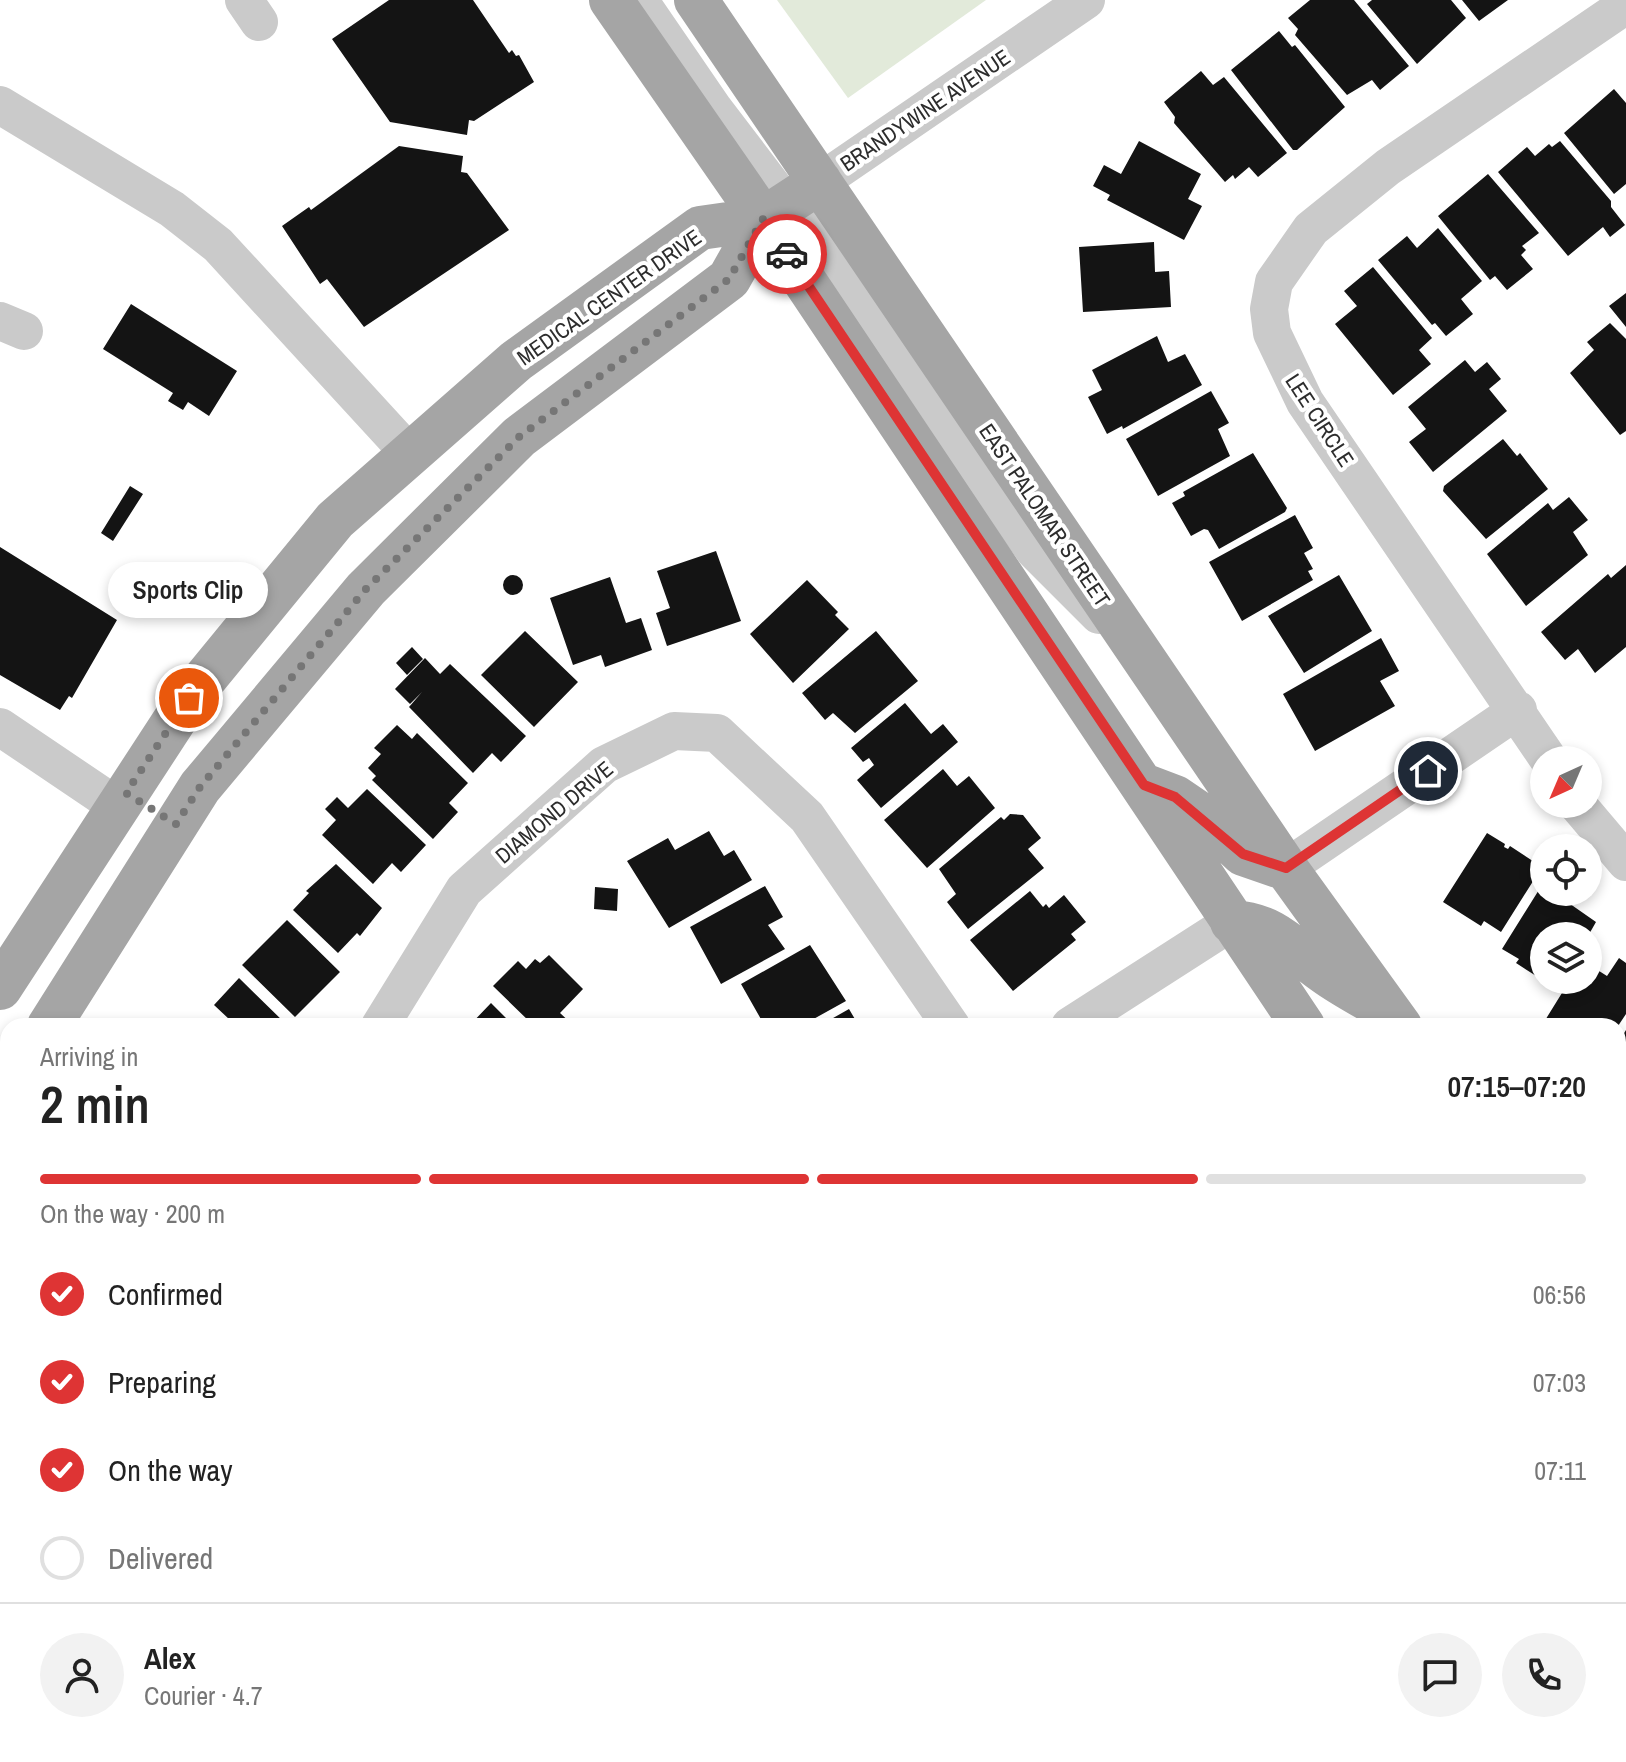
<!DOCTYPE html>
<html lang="en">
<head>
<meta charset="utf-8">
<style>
	:root { --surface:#fff; --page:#f2f2f2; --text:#222; --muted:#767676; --line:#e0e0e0; --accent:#de3434 }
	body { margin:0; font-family:"Archivo Narrow",sans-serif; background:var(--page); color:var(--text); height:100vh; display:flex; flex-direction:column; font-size:30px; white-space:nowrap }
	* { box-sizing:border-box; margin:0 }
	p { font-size:26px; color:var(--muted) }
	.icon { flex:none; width:44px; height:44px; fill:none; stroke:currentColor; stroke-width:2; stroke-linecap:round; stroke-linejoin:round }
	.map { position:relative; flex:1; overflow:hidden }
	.details { position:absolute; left:0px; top:1018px; width:1626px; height:744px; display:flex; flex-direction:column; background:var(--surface); border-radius:24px 24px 0 0; box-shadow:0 4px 12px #0003 }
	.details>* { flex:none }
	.needle { width:52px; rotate:224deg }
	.fabs { position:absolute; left:1530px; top:746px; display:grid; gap:16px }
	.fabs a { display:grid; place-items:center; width:72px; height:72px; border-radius:50%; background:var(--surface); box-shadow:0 4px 12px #0003; font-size:40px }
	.pin { position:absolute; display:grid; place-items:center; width:68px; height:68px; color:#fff; margin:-34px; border:4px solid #fff; border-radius:50%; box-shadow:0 2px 8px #0007 }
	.courier { position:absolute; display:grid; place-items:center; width:80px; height:80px; margin:-40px; border:6px solid #de3434; border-radius:50%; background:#fff; color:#222; box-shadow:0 2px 10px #0007 }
	.bubble { position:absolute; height:56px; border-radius:28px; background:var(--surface); box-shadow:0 4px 12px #0003; font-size:26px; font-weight:600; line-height:56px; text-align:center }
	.head em { font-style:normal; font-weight:600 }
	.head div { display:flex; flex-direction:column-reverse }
	.head { display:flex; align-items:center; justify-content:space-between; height:136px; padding:0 40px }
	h1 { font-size:52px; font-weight:600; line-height:60px }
	.bar { display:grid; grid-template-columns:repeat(4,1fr); gap:12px 8px; align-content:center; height:96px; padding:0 40px }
	.bar i { height:10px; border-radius:6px; background:var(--line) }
	.bar .active { background:var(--accent) }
	.bar p { grid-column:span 4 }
	.line { display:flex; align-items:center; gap:20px; padding:0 40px; border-top:2px solid var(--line) }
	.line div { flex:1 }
	.round { display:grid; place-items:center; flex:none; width:84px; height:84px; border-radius:42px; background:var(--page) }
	ol { padding:0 40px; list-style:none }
	li { display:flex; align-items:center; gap:24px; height:88px }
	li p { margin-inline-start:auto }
	li .icon { padding:8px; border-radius:50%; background:var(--accent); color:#fff; stroke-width:4 }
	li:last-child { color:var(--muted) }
	li i { width:44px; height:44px; border:4px solid var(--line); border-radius:50% }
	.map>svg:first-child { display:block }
	.green { fill:#e2eada }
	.building { fill:#141414 }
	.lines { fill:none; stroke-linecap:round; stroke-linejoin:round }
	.minor { stroke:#cacaca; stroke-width:38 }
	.major { stroke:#a5a5a5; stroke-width:44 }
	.done { stroke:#767676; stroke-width:8; stroke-dasharray:0 14.4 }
	.route { stroke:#de3434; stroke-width:10 }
	.labels { text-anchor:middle; stroke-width:8; stroke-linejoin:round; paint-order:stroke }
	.street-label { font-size:22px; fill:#2d2d2d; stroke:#fff }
</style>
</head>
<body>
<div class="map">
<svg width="1626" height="1762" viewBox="0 0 1626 1762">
	<rect width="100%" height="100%" fill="#fff"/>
	<!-- green -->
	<path class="green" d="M 777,0 L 986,0 L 848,98 Z"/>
	<!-- building -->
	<path class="building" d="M 389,0 L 473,0 L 509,53 L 512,50 L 516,56 L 519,55 L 534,82 L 474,121 L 469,120 L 467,135 L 390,122 L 332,39 Z
		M 1310,0 L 1354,0 L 1409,66 L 1380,90 L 1372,80 L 1347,95 L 1295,35 L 1298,29 L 1288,18 Z
		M 1372,0 L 1451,0 L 1466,18 L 1417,64 L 1367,4 Z
		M 1462,0 L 1508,0 L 1479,21 Z
		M 1279,31 L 1292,47 L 1295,45 L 1345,107 L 1297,150 L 1293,150 L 1231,70 Z
		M 1201,71 L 1213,85 L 1224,77 L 1287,153 L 1258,177 L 1249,167 L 1235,179 L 1233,175 L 1225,182 L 1174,123 L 1175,117 L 1164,102 Z
		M 1614,89 L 1626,103 L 1626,184 L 1614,194 L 1564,133 Z
		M 1139,141 L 1201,174 L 1188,199 L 1202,206 L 1184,240 L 1107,200 L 1110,195 L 1093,186 L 1104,165 L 1121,174 Z
		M 1560,141 L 1611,201 L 1611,207 L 1625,225 L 1610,237 L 1603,227 L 1568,256 L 1498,172 L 1527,147 L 1535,156 L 1549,144 L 1552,147 Z
		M 399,146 L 463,156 L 461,172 L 467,173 L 509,230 L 364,327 L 327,279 L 320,284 L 282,226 L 309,207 L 311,210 Z
		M 1488,174 L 1539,233 L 1522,246 L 1526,250 L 1521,255 L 1533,269 L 1507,290 L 1495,276 L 1490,280 L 1438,216 Z
		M 1438,228 L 1482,281 L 1461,299 L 1473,314 L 1446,336 L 1435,323 L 1432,325 L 1378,260 L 1407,236 L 1417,248 Z
		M 1154,242 L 1155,272 L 1169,271 L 1171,307 L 1083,312 L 1079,247 Z
		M 1373,267 L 1432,338 L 1419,350 L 1431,364 L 1393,395 L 1335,324 L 1357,306 L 1344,291 Z
		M 1626,293 L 1626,327 L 1609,306 Z
		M 131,304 L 237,371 L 209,416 L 188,402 L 183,410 L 168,401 L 173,393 L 103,349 Z
		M 1610,323 L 1626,339 L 1626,431 L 1620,435 L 1570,373 L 1594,350 L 1587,342 Z
		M 1157,336 L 1168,362 L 1185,354 L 1202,385 L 1123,429 L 1122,426 L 1107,434 L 1088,397 L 1102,390 L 1092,370 Z
		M 1465,360 L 1475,372 L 1487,362 L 1501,379 L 1489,389 L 1507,411 L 1433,472 L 1409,442 L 1426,429 L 1408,407 Z
		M 1211,391 L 1229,423 L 1218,429 L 1230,456 L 1158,496 L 1126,439 Z
		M 1503,439 L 1517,456 L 1520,453 L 1548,489 L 1486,539 L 1443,491 L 1444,486 Z
		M 1253,453 L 1287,508 L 1285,512 L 1219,549 L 1208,530 L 1204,529 L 1191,536 L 1172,503 L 1185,496 L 1183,492 Z
		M 130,486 L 143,494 L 113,541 L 101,533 Z
		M 1569,497 L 1588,520 L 1573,532 L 1588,555 L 1526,606 L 1487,554 L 1548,503 L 1553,510 Z
		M 1295,515 L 1313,548 L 1304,553 L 1313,569 L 1308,571 L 1313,580 L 1242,621 L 1209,562 Z
		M 0,547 L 117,620 L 72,698 L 69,696 L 60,710 L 0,675 Z
		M 716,551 L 741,621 L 667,646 L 656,613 L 670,608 L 657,571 Z
		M 1626,565 L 1626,647 L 1595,673 L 1578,649 L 1565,660 L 1541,632 L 1608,574 L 1611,578 Z
		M503 585a10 10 0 1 1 20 0a10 10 0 1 1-20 0Z
		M 1339,575 L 1372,631 L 1304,673 L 1268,616 Z
		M 610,577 L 626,623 L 641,618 L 652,650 L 605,667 L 601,655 L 573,665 L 550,598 Z
		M 807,580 L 838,612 L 835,615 L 849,629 L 793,683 L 750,634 Z
		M 525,631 L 578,682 L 534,727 L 481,675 Z
		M 876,631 L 918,681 L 855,733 L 833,713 L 825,720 L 802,693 Z
		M 1381,638 L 1399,671 L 1380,681 L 1395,706 L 1315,751 L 1283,694 Z
		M 412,647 L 423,659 L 407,675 L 396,663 Z
		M 425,658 L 440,674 L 450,664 L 526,736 L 501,762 L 492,753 L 473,773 L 409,707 L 422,692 L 410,704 L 395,689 Z
		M 905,703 L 931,734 L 943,724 L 958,742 L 881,808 L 857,780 L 874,765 L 869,758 L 863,762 L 851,748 Z
		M 397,725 L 412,739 L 417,733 L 468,783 L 449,803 L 458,812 L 433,839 L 372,780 L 376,776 L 368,768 L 381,754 L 374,748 Z
		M 943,769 L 957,786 L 969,776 L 995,808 L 927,868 L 884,820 Z
		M 367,789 L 426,845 L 401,872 L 392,863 L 373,884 L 322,835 L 336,820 L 325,809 L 337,797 L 348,808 Z
		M 1010,814 L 1023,815 L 1041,838 L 1028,849 L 1044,868 L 968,929 L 947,902 L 956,894 L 939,869 L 1001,817 L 1004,820 Z
		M 709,831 L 724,856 L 734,850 L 752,880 L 669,928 L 627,861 L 668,838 L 675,850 Z
		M 1487,833 L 1505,844 L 1504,847 L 1508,849 L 1510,846 L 1542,867 L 1501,932 L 1484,921 L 1481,926 L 1443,902 Z
		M 336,864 L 382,908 L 360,936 L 357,933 L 338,953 L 293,910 L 309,893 L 306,891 Z
		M 1542,885 L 1544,892 L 1553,892 L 1596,922 L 1588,936 L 1544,936 L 1544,980 L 1560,980 L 1555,988 L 1516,963 L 1519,959 L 1502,949 Z
		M 765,886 L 783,917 L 768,925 L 785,949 L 721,984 L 690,927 Z
		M 595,887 L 618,889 L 617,911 L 594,909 Z
		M 1030,891 L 1043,907 L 1046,904 L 1049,908 L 1064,895 L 1086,922 L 1071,934 L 1076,940 L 1013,991 L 970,940 Z
		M 287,920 L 340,972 L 295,1017 L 242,965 Z
		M 810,945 L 846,1001 L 801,1026 L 769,1026 L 766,1019 L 762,1021 L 741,984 Z
		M 549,955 L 583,989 L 560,1013 L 574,1026 L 534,1026 L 493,986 L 518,961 L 526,969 L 535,959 L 540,963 Z
		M 1619,958 L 1626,963 L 1626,1014 L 1618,1026 L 1550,1026 L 1544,1022 L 1570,980 L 1588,980 L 1588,964 L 1607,976 Z
		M 239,978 L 288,1026 L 224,1026 L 230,1020 L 214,1005 Z
		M 491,1003 L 514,1026 L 469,1026 Z
		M 849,1009 L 859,1026 L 819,1026 Z
		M 1626,1030 L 1626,1084 L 1618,1079 L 1618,1043 Z
		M 0,1258 L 8,1266 L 8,1282 L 0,1291 Z
		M 8,1329 L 8,1357 L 0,1350 L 0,1337 Z
		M 0,1364 L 8,1372 L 8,1464 L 0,1457 Z
		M 0,1696 L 8,1703 L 8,1754 L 48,1754 L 40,1762 L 0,1762 Z
		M 1618,1737 L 1626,1751 L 1626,1762 L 1580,1762 L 1594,1754 L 1618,1754 Z
		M 279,1754 L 344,1754 L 336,1759 L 338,1762 L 274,1762 L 272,1759 Z
		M 540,1754 L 612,1754 L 603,1762 L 532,1762 Z
		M 737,1754 L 779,1754 L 766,1762 L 742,1762 Z
		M 797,1754 L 825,1754 L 830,1762 L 784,1762 Z
		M 1281,1754 L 1350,1754 L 1352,1757 L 1347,1762 L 1284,1762 Z
		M 1531,1754 L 1572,1754 L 1557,1762 L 1536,1762 Z"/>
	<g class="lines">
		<!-- minor -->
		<path class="minor" d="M 244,0 L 259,22
			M 639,0 L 713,108 L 787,205 L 1034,550 L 1099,615
			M 0,105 L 172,209 L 218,245 L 409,453
			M 820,182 L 1086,0
			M 0,321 L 24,331
			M 0,727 L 117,806
			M 1549,760 L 1305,402 L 1272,333 L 1269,309 L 1274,282 L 1311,229 L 1388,167 L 1626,5
			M 1577,804 L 1626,862
			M 1286,868 L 1518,710
			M 380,1026 L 464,890 L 604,765 L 674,731 L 717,733 L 807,817 L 951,1026
			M 1070,1026 L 1232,922
			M 0,1594 L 8,1586
			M 429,1754 L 435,1762
			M 909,1754 L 914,1762
			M 1451,1754 L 1456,1762
			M 1014,1762 L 1027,1754"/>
		<!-- major -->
		<path class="major" d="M 611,0 L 763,219 L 1303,1026
			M 696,0 L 1286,868 L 1400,1026
			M 1146,786 L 1175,797 L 1200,814 L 1243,854 L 1284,868
			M 1232,922 C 1277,925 1290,948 1324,972 C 1339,983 1357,993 1373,1002
			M 0,988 L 189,698 L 335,520 L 516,361 L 700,228 L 763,219 L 820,182
			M 49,1026 L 200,787 L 366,589 L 519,437 L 729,279 L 763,219
			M 0,1103 L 8,1090
			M 1618,1306 L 1626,1316
			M 1618,1420 L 1626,1428"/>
	</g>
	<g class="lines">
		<!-- done -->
		<path class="done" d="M 189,698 L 126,793 L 176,824 L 200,787 L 366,589 L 519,437 L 729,279 L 763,219 L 787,254"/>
		<!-- route -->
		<path class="route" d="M 787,254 L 1144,785 L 1175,797 L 1243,854 L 1286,868 L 1428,771"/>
	</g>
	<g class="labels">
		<!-- street labels -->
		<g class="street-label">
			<text transform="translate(925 110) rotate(-34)" y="8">BRANDYWINE AVENUE</text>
			<text transform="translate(609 297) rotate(-35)" y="8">MEDICAL CENTER DRIVE</text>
			<text transform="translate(1320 420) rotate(57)" y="8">LEE CIRCLE</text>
			<text transform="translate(1045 515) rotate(56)" y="8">EAST PALOMAR STREET</text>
			<text transform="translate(554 812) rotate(-40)" y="8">DIAMOND DRIVE</text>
		</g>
	</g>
</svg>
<div class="fabs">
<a><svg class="needle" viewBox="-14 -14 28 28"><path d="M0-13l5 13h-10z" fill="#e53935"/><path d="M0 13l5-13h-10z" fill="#767676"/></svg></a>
<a><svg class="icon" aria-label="locate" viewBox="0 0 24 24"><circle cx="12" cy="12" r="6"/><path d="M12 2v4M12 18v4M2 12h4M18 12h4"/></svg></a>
<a><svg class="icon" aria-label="layers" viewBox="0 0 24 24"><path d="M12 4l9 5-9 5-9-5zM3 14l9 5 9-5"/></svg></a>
</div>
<div class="pin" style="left:189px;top:698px;background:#ea580c"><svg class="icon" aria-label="bag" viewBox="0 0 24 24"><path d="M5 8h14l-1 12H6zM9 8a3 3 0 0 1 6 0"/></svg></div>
<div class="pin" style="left:1428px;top:771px;background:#1f2937"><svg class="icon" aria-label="home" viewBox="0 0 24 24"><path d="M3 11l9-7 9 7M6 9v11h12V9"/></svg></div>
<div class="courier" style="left:787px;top:254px"><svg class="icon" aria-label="car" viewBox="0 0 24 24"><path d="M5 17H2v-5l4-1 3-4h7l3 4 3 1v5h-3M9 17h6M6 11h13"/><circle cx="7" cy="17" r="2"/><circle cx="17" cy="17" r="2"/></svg></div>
<div class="bubble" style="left:108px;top:562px;width:160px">Sports Clip</div>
<section class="details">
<div class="head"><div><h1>2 min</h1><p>Arriving in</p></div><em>07:15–07:20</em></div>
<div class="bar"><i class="active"></i><i class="active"></i><i class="active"></i><i></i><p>On the way · 200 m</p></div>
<ol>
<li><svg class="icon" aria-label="check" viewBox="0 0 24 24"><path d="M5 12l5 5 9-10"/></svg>Confirmed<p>06:56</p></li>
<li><svg class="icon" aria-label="check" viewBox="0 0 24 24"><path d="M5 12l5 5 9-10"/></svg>Preparing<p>07:03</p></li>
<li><svg class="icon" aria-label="check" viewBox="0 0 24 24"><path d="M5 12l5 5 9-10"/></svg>On the way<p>07:11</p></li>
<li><i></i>Delivered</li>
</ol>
<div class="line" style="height:144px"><a class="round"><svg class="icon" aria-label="person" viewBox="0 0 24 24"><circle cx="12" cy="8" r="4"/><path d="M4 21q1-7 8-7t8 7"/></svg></a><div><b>Alex</b><p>Courier · 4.7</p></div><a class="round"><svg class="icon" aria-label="chat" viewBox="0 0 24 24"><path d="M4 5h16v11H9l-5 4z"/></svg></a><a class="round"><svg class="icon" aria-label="phone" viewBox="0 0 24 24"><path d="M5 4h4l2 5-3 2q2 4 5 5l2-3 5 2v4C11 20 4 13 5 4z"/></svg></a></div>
</section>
</div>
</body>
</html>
